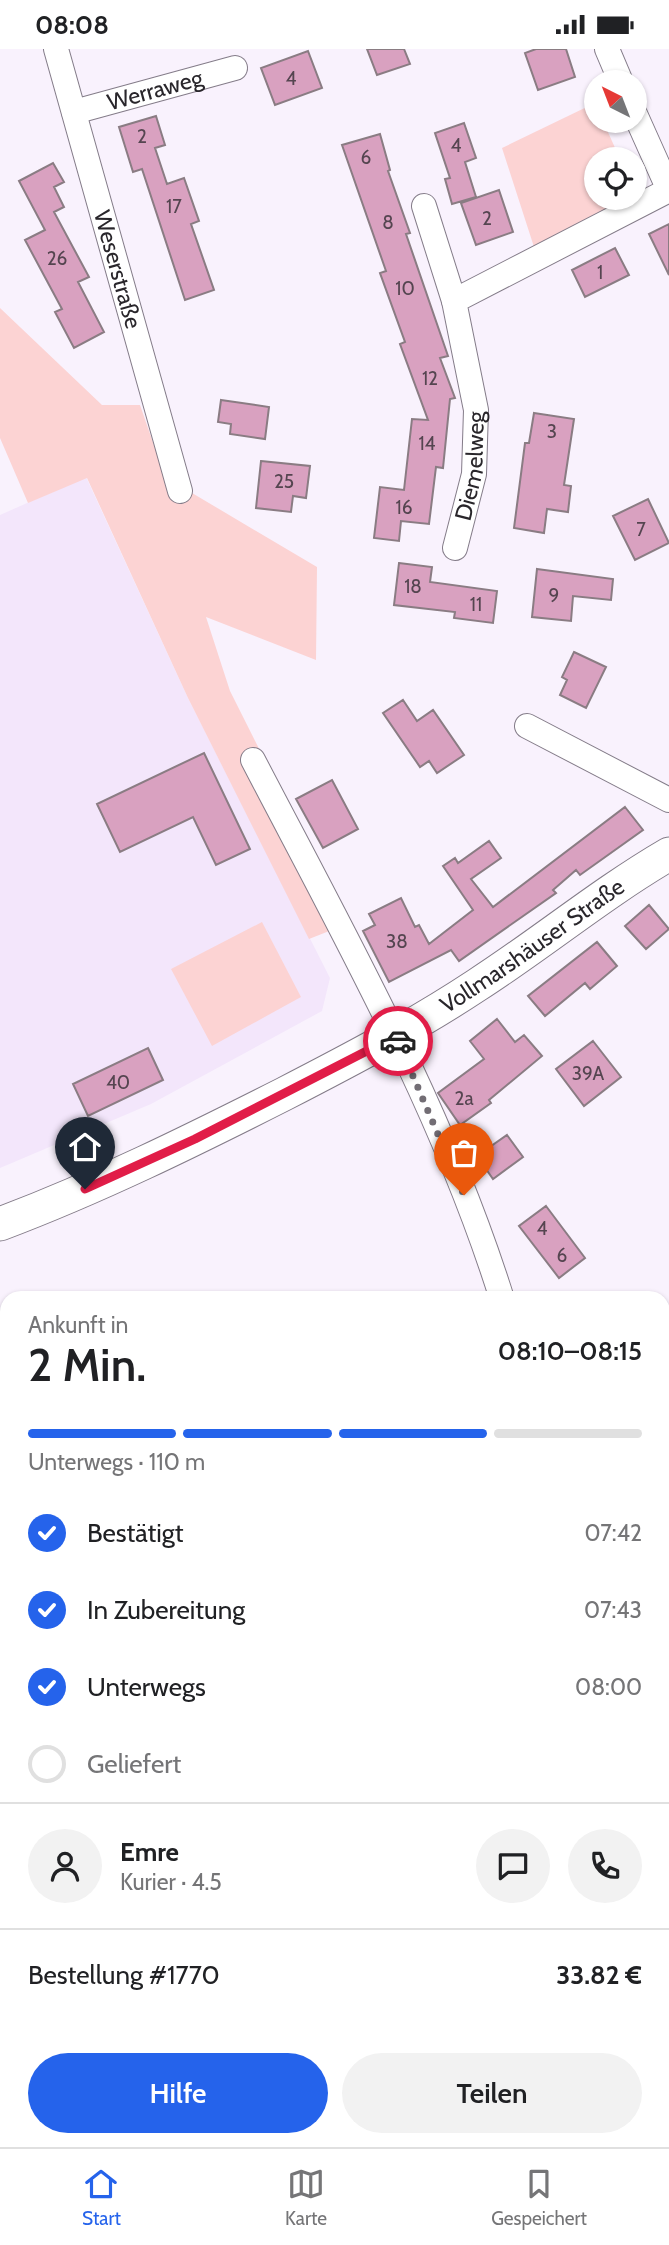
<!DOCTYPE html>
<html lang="de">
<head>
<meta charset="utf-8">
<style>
	:root { --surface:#fff; --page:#f2f2f2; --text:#202124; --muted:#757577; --line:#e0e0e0; --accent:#2563eb }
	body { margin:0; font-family:Cabin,sans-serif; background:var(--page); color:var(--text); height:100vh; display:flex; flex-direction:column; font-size:26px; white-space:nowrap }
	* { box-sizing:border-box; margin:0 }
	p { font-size:23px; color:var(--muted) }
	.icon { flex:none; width:38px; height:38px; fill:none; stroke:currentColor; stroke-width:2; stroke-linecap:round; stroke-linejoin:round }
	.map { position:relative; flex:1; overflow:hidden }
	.panel { position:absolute; left:0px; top:1242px; width:670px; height:856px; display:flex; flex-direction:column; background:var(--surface); border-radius:21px 21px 0 0; box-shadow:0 2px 5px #0004 }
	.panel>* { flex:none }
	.needle { width:46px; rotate:318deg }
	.fabs { position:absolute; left:584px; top:21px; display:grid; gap:14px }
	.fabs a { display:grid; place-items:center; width:63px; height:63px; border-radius:50%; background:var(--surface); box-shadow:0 2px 5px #0004; font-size:35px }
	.pin { position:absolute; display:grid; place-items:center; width:60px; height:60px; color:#fff; margin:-72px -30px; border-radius:50% 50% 50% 0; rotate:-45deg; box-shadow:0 0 7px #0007 }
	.pin .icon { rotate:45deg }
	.courier { position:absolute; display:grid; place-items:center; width:70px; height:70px; margin:-35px; border:5px solid #e11d48; border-radius:50%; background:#fff; color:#222; box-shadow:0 2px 9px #0007 }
	.headline em { font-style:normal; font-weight:600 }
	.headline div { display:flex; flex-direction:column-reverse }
	.headline { display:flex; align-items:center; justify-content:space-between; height:119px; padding:0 28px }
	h1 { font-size:46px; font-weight:600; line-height:52px }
	.bar { display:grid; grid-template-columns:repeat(4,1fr); gap:10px 7px; align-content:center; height:84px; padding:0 28px }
	.bar i { height:9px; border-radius:5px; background:var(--line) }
	.bar .on { background:var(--accent) }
	.bar p { grid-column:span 4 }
	.line { display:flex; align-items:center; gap:18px; padding:0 28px; border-top:2px solid var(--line) }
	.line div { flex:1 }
	.round { display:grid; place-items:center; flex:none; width:74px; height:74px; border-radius:37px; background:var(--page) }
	ol { padding:0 28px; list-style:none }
	li { display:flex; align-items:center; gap:21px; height:77px }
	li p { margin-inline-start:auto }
	li .icon { padding:7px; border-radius:50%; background:var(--accent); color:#fff; stroke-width:4 }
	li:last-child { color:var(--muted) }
	li i { width:38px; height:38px; border:4px solid var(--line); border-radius:50% }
	.primary-button { display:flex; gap:14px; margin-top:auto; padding:14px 28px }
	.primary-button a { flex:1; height:80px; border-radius:42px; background:var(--accent); color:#fff; font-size:28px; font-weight:600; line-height:80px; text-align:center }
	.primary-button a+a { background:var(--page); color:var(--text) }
	.status { display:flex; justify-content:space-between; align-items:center; height:49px; padding:0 35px; background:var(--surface); direction:ltr }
	.status svg { height:19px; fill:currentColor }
	.dock { display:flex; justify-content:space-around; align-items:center; height:98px; border-top:2px solid var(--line); background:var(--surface); font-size:19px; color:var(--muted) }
	.dock a { display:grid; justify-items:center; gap:4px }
	.dock .on { color:var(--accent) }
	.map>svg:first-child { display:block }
	.built { fill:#f3e6fb }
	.green { fill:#fcd3d3 }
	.building { fill:#d9a1c0; stroke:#8a7c83; stroke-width:2 }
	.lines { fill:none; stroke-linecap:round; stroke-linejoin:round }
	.minor-casing { stroke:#847c89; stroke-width:26 }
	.secondary-casing { stroke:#847c89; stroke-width:35 }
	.minor { stroke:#fff; stroke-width:24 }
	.secondary { stroke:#fff; stroke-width:33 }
	.done { stroke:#726d74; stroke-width:7; stroke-dasharray:0 12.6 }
	.route { stroke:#e11d48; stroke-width:9 }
	.labels { text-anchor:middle; stroke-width:6; stroke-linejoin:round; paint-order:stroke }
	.number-label { font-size:19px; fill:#554550 }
	.street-label { font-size:23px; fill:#29262b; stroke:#f9f2fd }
</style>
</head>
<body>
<div class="status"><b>08:08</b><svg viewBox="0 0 49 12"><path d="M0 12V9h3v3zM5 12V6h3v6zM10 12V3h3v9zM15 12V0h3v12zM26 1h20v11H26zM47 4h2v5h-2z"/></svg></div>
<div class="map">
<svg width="669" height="2098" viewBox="0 0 669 2098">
	<rect width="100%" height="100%" fill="#f9f2fd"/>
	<!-- built -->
	<path class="built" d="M 86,428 L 188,649 L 330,929 L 322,962 L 151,1055 L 0,1119 L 0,466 Z"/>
	<!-- green -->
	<path class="green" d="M 595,54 L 597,72 L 603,72 L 620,110 L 597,110 L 597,149 L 626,149 L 534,198 L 502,99 Z
		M 0,259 L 102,356 L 140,356 L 165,428 L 317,518 L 316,611 L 206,568 L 230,642 L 347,875 L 309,890 L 188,649 L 87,429 L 28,454 L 0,389 Z
		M 262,873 L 301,948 L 212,997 L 171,920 Z
		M 663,1608 L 669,1617 L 669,1697 L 663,1689 Z"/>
	<!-- building -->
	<path class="building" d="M 367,0 L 404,0 L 410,15 L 377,26 Z
		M 536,0 L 566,0 L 575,28 L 538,41 L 525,4 Z
		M 308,2 L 322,39 L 275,56 L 261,19 Z
		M 156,67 L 165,96 L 155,99 L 167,135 L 184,129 L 199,172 L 191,175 L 214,241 L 185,251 L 142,120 L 133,123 L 119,78 Z
		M 464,74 L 476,109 L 465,113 L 476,148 L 452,155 L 445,130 L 450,129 L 435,84 Z
		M 380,85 L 390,121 L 388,122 L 410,184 L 406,185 L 448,307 L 440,309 L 455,349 L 450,350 L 443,419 L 436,418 L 429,475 L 401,472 L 399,492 L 374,489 L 380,438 L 404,441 L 412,370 L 428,371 L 400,295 L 405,293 L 380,224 L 386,222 L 342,96 Z
		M 53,114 L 64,133 L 54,138 L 64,158 L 54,163 L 89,228 L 78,233 L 104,283 L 74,299 L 55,263 L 62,260 L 25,191 L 45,181 L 19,132 Z
		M 499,141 L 513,183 L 476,196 L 461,154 Z
		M 669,175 L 669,226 L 649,185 Z
		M 615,199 L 629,226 L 585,248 L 572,221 Z
		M 221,351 L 269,358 L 265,390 L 230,385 L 231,375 L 218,373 Z
		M 534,364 L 574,370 L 564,436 L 571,437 L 568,463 L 547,460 L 544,484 L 514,479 L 525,394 L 529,394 Z
		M 261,412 L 310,417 L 306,449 L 293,447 L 291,463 L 256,459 Z
		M 648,450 L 669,494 L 635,511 L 613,467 Z
		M 399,514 L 432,518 L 430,533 L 497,542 L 493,574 L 454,569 L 455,563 L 394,556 Z
		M 537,520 L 613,530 L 611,551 L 573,547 L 571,572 L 532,568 Z
		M 574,603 L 606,618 L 586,659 L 560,646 L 567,631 L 562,628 Z
		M 403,651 L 417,672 L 433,661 L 464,706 L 437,724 L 429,712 L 420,718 L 383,664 Z
		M 204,704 L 250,800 L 216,816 L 193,768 L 120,803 L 97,755 Z
		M 332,731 L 358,780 L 323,799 L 296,750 Z
		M 625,758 L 643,781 L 580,826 L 576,821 L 553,841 L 556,844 L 459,912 L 451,901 L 389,933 L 363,882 L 375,876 L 369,865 L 401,849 L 415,878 L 419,876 L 429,895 L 473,861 L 443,817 L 455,809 L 458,814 L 489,792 L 501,809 L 471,830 L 493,858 Z
		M 649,856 L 669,880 L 646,900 L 625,877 Z
		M 597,893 L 617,917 L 590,940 L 585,934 L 545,967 L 528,947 Z
		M 497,970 L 515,993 L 524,986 L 542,1007 L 489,1051 L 491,1054 L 460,1076 L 438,1044 L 484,1010 L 470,992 Z
		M 593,992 L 621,1028 L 584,1057 L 556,1020 Z
		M 148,999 L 163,1031 L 88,1067 L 73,1035 Z
		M 507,1086 L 523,1108 L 493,1130 L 477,1107 Z
		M 546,1157 L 585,1209 L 559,1229 L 519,1177 Z"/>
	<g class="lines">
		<defs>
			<g id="minor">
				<path id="s1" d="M 56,0 L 180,442"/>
				<path d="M 607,0 L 621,33"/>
				<path id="s2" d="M 74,63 L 235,19"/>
				<path d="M 635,65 L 669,141"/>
				<path d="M 424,157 L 454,252"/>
				<path id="s3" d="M 455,499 L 474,425 L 476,361 L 454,252 L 669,141"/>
				<path d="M 527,677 L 669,751"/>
				<path d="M 253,711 C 344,886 443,1061 502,1250"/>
				<path d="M 663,1465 L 669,1461"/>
				<path d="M 663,1580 L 669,1589"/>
			</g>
			<g id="secondary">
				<path id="s4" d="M 0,1175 C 98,1138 191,1092 284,1045 C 350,1011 415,977 477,936 C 542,894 602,844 669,805"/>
			</g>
		</defs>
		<!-- minor casing -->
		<use href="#minor" class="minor-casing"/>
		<!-- secondary casing -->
		<use href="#secondary" class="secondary-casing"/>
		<!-- minor -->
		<use href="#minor" class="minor"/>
		<!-- secondary -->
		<use href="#secondary" class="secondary"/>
	</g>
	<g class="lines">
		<!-- done -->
		<path class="done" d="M 398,992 L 464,1146"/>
		<!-- route -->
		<path class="route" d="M 85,1140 L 195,1090 L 396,987 L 398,992"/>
	</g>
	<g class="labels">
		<!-- number labels -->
		<g class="number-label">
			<text x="291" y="36">4</text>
			<text x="142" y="94">2</text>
			<text x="456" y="103">4</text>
			<text x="366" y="115">6</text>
			<text x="174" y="164">17</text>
			<text x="487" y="176">2</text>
			<text x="388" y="180">8</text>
			<text x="57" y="216">26</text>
			<text x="600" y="230">1</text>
			<text x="405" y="246">10</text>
			<text x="430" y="336">12</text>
			<text x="552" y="389">3</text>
			<text x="427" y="401">14</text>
			<text x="284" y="439">25</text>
			<text x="404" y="465">16</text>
			<text x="641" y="487">7</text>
			<text x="413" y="544">18</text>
			<text x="554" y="553">9</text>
			<text x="476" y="562">11</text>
			<text x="397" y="899">38</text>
			<text x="588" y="1031">39A</text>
			<text x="118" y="1040">40</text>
			<text x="464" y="1056">2a</text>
			<text x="542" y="1186">4</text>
			<text x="562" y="1213">6</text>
		</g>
		<!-- street labels -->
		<g class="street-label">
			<text dy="8" stroke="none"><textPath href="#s2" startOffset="84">Werraweg</textPath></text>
			<text dy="8" stroke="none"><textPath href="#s1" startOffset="229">Weserstraße</textPath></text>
			<text dy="8" stroke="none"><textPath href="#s3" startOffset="84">Diemelweg</textPath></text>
			<text dy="8" stroke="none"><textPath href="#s4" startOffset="602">Vollmarshäuser Straße</textPath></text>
		</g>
	</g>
</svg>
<div class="fabs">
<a><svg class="needle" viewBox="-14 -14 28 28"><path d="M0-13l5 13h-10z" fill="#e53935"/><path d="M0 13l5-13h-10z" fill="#757577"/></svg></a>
<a><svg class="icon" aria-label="locate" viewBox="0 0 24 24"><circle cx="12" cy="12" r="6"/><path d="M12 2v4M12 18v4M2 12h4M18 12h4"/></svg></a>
</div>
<div class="pin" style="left:464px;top:1146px;background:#ea580c"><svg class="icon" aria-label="bag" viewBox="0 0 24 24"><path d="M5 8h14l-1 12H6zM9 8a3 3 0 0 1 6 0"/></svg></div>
<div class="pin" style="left:85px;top:1140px;background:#1f2937"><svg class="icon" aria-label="home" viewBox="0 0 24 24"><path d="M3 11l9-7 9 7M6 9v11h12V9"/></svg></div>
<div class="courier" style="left:398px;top:992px"><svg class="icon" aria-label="car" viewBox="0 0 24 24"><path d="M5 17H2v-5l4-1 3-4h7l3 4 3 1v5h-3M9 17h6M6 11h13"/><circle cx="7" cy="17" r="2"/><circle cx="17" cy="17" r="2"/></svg></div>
<section class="panel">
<div class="headline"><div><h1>2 Min.</h1><p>Ankunft in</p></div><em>08:10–08:15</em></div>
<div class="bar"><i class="on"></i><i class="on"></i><i class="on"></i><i></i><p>Unterwegs · 110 m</p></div>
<ol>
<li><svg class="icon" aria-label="check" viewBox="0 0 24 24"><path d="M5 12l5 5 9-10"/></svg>Bestätigt<p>07:42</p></li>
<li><svg class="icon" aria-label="check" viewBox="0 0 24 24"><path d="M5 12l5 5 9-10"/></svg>In Zubereitung<p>07:43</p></li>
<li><svg class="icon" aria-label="check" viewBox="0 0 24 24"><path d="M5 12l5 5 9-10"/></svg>Unterwegs<p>08:00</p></li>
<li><i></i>Geliefert</li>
</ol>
<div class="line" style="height:126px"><a class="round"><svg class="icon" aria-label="person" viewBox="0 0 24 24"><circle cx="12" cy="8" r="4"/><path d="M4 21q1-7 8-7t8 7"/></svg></a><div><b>Emre</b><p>Kurier · 4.5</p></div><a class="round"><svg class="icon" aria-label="chat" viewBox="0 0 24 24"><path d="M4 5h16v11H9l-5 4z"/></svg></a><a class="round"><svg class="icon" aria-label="phone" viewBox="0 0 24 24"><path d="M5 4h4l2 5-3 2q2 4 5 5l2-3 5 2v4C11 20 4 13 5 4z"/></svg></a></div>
<div class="line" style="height:91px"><div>Bestellung #1770</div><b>33.82 €</b></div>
<div class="primary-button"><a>Hilfe</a><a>Teilen</a></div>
</section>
</div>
<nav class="dock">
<a class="on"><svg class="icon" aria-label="home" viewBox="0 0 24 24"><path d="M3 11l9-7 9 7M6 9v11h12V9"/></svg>Start</a>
<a><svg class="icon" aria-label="map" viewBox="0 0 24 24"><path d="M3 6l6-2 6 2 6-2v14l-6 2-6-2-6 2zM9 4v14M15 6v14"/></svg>Karte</a>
<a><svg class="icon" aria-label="saved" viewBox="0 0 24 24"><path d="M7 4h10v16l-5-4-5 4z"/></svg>Gespeichert</a>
</nav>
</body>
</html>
